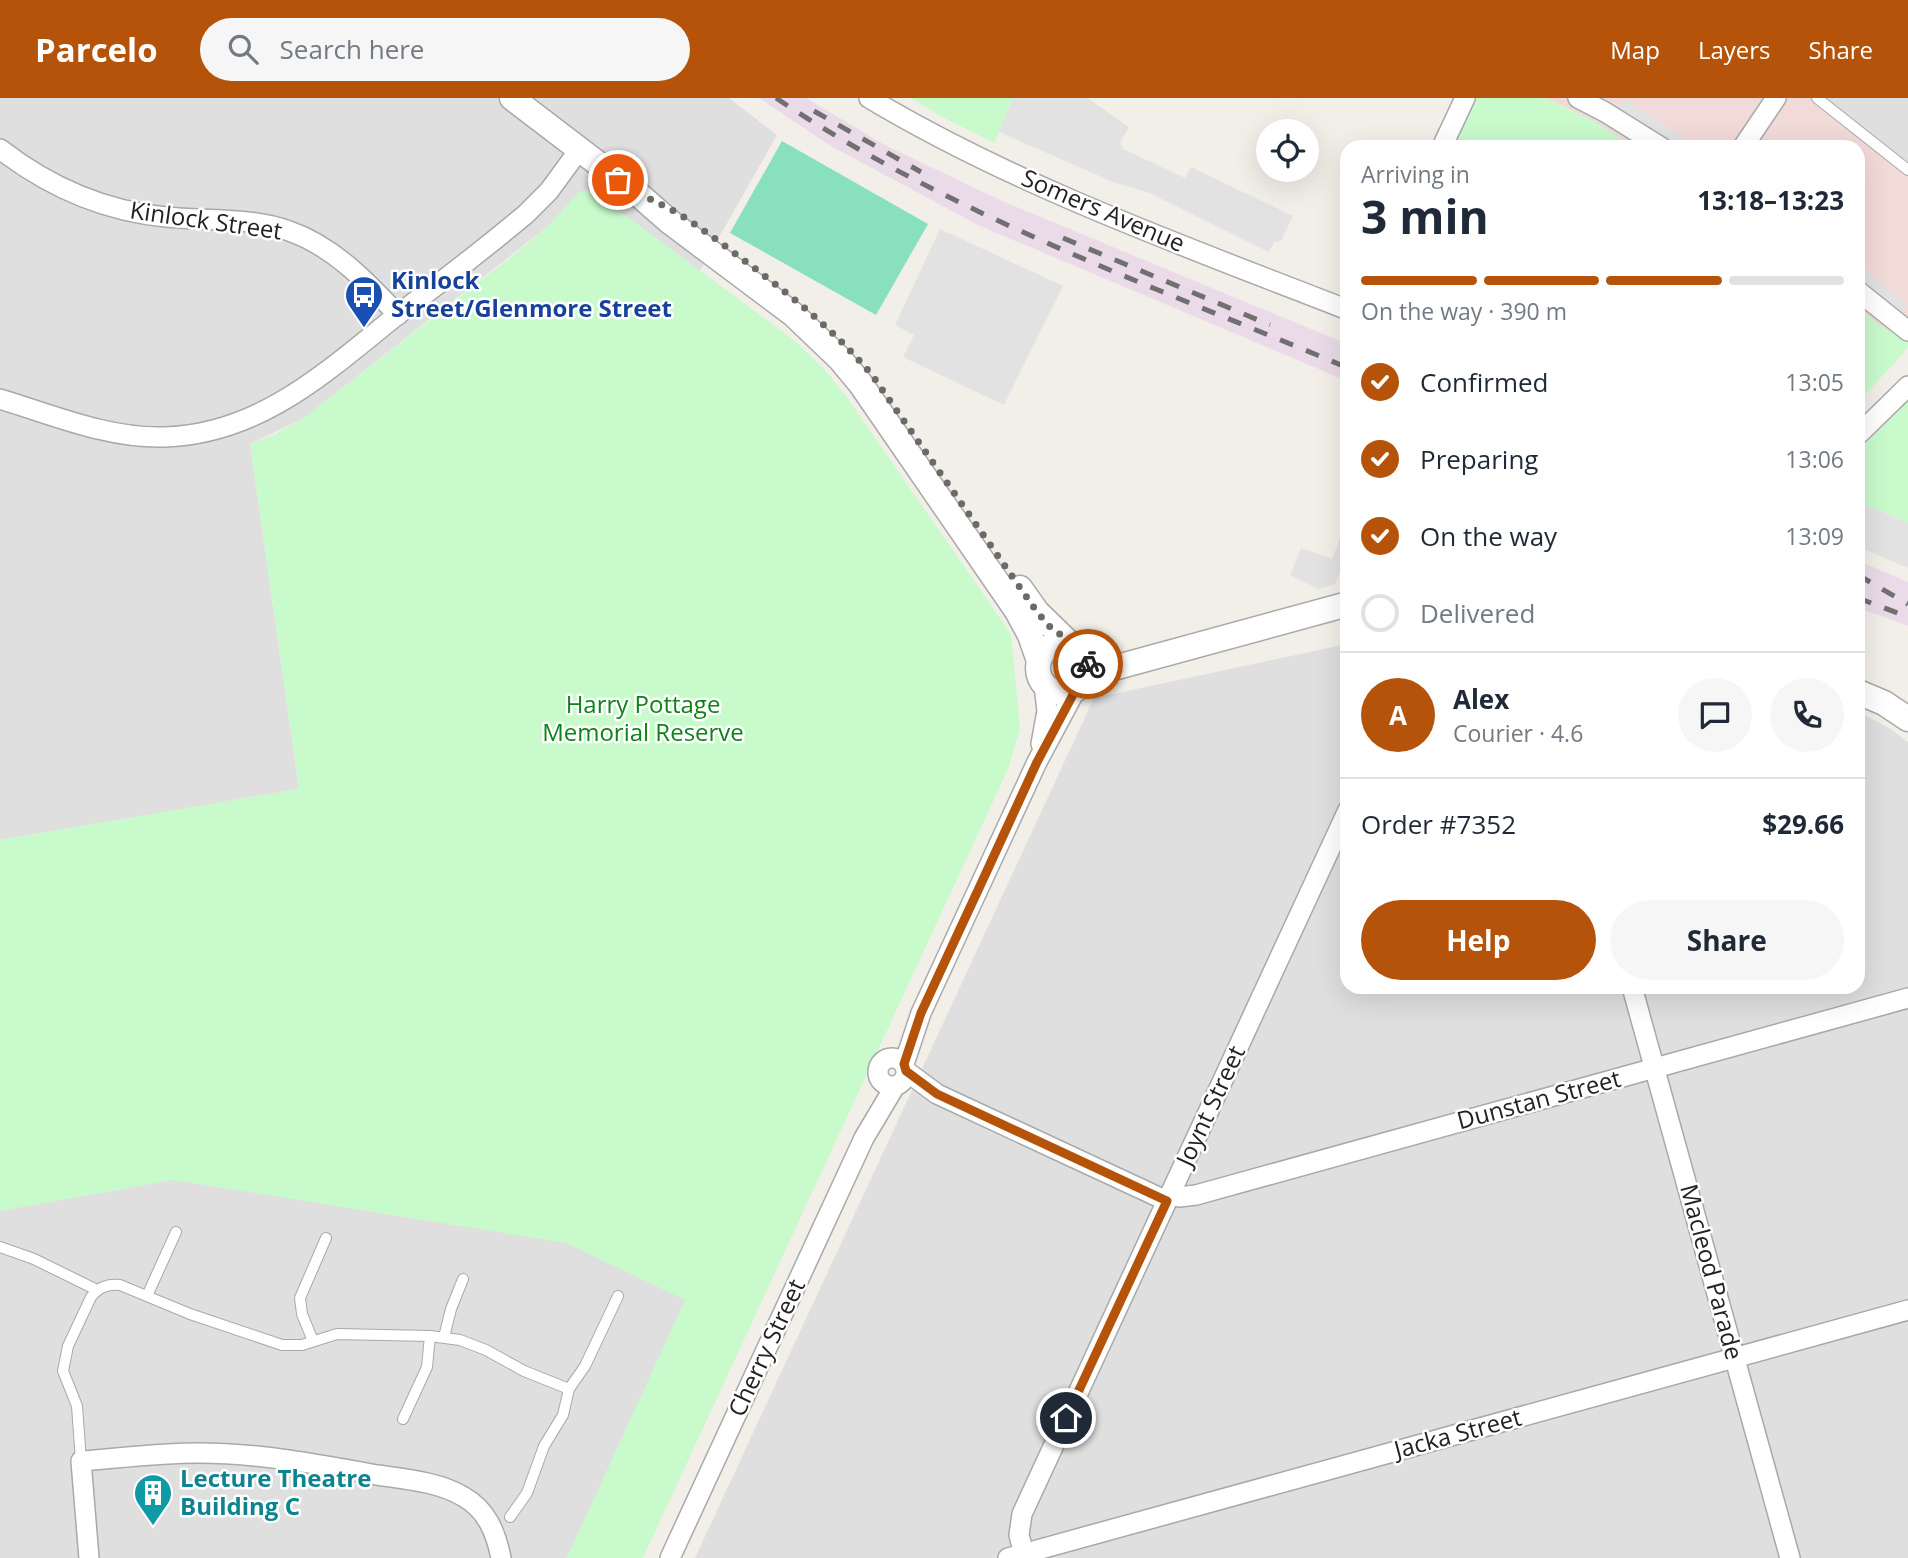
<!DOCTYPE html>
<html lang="en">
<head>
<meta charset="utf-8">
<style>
	:root { --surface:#fff; --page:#f6f6f7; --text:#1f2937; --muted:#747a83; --line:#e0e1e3; --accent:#b45309 }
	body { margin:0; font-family:"Open Sans",sans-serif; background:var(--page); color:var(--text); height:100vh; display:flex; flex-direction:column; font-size:26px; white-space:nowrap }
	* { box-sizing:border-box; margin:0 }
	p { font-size:23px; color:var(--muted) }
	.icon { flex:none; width:38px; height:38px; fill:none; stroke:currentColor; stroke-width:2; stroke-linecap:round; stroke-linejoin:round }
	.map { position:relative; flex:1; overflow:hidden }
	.drawer { position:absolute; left:1340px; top:42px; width:525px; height:854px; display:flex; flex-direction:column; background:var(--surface); border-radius:21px; box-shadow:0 7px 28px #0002 }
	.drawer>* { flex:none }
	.fabs { position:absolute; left:1256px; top:21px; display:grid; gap:14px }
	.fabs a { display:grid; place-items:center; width:63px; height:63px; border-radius:50%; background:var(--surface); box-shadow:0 7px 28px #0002; font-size:35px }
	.pin { position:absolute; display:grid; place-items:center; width:60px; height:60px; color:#fff; margin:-30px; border:4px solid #fff; border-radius:50%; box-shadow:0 2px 7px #0007 }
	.courier { position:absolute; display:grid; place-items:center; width:70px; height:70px; margin:-35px; border:5px solid #b45309; border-radius:50%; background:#fff; color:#222; box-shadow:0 2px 9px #0007 }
	.summary em { font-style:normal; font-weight:700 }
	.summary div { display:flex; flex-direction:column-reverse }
	.summary { display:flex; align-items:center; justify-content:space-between; height:119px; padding:0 21px }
	h1 { font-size:46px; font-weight:700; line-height:52px }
	.bar { display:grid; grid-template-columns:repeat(4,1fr); gap:10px 7px; align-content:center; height:84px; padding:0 21px }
	.bar i { height:9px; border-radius:5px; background:var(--line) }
	.bar .active { background:var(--accent) }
	.bar p { grid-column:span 4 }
	.line { display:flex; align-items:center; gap:18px; padding:0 21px; border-top:2px solid var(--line) }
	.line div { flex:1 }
	.round { display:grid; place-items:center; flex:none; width:74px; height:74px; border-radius:37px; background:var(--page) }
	ol { padding:0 21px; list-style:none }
	li { display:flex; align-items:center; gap:21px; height:77px }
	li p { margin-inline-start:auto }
	li .icon { padding:7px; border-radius:50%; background:var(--accent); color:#fff; stroke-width:4 }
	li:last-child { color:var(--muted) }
	li i { width:38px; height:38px; border:4px solid var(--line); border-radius:50% }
	.button { display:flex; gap:14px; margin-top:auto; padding:14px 21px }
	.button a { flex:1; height:80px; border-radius:42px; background:var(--accent); color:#fff; font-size:28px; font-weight:700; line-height:80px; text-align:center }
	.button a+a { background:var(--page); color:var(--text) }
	header { display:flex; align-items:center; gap:42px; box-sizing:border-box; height:98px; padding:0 35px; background:var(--accent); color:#fff }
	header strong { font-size:33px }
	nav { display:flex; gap:38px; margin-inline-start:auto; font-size:24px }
	.search { width:490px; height:63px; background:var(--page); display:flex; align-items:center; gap:18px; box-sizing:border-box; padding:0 24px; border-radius:38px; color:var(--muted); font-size:26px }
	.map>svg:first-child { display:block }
	.residential { fill:#e0dfdf }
	.commercial { fill:#f2dad9 }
	.industrial { fill:#ebdbe8 }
	.park { fill:#c8facc }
	.pitch { fill:#88e0be }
	.parking { fill:#e2e2e2 }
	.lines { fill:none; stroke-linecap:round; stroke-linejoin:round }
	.service-casing { stroke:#a9a9a9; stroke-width:12 }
	.minor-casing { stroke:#a9a9a9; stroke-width:22 }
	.tertiary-casing { stroke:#a9a9a9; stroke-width:27 }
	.service { stroke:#fff; stroke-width:10 }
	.minor { stroke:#fff; stroke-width:19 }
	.tertiary { stroke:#fff; stroke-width:24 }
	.rail { stroke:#707070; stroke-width:5; stroke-dasharray:14 14; stroke-linecap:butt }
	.done { stroke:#6b6a68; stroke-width:7; stroke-dasharray:0 12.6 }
	.route { stroke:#b45309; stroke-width:9 }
	.labels { text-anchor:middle; stroke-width:5; stroke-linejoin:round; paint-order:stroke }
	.street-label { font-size:24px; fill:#222; stroke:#fff }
	.transit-label { font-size:24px; font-weight:bold; fill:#164399; stroke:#fff; text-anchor:start }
	.park-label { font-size:24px; fill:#0c8416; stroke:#fff }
	.culture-label { font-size:24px; font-weight:bold; fill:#0d838f; stroke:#fff; text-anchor:start }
</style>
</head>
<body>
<header>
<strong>Parcelo</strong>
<div class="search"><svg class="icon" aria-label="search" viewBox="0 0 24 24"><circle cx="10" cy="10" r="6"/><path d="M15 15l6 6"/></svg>Search here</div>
<nav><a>Map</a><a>Layers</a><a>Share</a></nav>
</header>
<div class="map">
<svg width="1908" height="1460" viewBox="0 0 1908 1460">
	<rect width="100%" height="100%" fill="#f2efe9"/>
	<!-- residential -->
	<path class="residential" d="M 0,0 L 729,0 L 777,37 L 700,173 L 599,98 L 547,129 L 304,320 L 250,346 L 299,691 L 0,742 Z
		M 1825,0 L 1908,0 L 1908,65 L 1870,35 Z
		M 1347,546 L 1348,889 L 1858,889 L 1859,614 L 1889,630 L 1908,644 L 1908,1460 L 695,1460 L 1094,600 Z
		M 174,1072 L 570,1136 L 686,1202 L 567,1460 L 0,1460 L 0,1101 Z"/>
	<!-- commercial -->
	<path class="commercial" d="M 1544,0 L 1825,0 L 1908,65 L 1908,242 L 1889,227 L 1885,232 L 1859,211 L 1858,49 L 1634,49 L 1576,14 Z"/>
	<!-- industrial -->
	<path class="industrial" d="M 759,0 L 806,0 L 883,46 L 1002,103 L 1347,246 L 1347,283 L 978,127 L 829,47 Z
		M 1859,463 L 1908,484 L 1908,528 L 1859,510 Z"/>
	<!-- park -->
	<path class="park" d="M 911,0 L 1013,0 L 994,45 L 942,19 Z
		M 1474,0 L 1544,0 L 1592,22 L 1634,49 L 1451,49 Z
		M 587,92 L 599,98 L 794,242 L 826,273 L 848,301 L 1011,536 L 1020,631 L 1008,671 L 643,1460 L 567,1460 L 685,1202 L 566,1145 L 174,1082 L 0,1113 L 0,742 L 299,691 L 250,346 L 274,337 L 304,320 L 525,148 L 547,129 L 578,95 Z
		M 1858,211 L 1885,231 L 1889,227 L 1908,242 L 1908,248 L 1903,256 L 1859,303 Z
		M 1908,303 L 1908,425 L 1859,404 L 1859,370 L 1864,348 Z"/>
	<!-- pitch -->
	<path class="pitch" d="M 782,43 L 928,126 L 876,217 L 730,135 Z"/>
	<!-- parking -->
	<path class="parking" d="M 1013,0 L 1087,0 L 1129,29 L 1120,44 L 1123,51 L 1185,80 L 1191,69 L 1293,118 L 1281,143 L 1274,144 L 1269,154 L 1147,94 L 1113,84 L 999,34 Z
		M 1624,1 L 1690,43 L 1686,49 L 1676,49 L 1618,12 Z
		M 940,131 L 1063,188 L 1004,307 L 903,259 L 914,237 L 895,227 Z
		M 1858,167 L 1908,206 L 1901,215 L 1859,183 Z
		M 1859,404 L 1908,425 L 1908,470 L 1859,449 Z
		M 1347,428 L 1347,457 L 1335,486 L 1319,491 L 1290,477 L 1301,450 L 1332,461 L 1343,433 Z"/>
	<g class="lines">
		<defs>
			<path id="service" d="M 1817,0 L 1908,72
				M 0,1149 L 34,1161 L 97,1192
				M 147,1198 L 176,1134
				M 444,1239 L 451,1211 L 463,1181
				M 313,1243 L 302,1216 L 300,1200 L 326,1140
				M 403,1321 L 427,1269 L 430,1238
				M 81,1363 L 77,1308 L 63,1273 L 68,1248 L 91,1199 C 99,1189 107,1186 120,1187 L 190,1216 L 282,1247 L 302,1247 L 337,1236 L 430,1238 L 460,1242 L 486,1252 L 524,1273 L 569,1291
				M 510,1419 L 527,1395 L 544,1348 L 563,1317 L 569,1291 L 585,1268 L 618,1198"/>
			<path id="minor" d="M 869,0 C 1018,89 1187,149 1348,212
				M 1578,0 L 1605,14 L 1661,49
				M 1442,49 L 1465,0
				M 1743,49 L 1776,0
				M 0,51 C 49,89 104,113 166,119 C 206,123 251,119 289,133 C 333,148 367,184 398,217
				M 1858,193 L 1908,233
				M 0,301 C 53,317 109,341 165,339 C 260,336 326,274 396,218 C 440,185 484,151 526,116 L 549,93 L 579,52
				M 1858,337 L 1908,288
				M 1041,646 L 1047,613 L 1044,587
				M 1632,889 L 1790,1460
				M878 974a14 14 0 1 1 28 0a14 14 0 1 1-28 0Z
				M 904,966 L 921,915 L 1037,664 L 1075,593
				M 906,973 L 937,996 L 1167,1103
				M 1171,1095 L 1179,1099 L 1196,1097 L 1908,900
				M 89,1460 L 81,1363 C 120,1360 159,1355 198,1355 C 258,1355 318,1366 377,1377 C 405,1381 440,1384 464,1399 C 487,1412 496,1435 501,1460
				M 670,1460 L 864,1040 L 895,988
				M 1008,1460 L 1908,1212
				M 1025,1460 L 1019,1437 L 1022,1416 L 1348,712"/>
			<path id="tertiary" d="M 512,0 L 638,96 L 670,124 L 794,217 L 840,261 L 860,285 L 1017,513 L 1030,537 L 1039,563
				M 1020,490 L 1037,514 L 1069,545
				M1038 570a25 25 0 1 1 50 0a25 25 0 1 1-50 0Z
				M 1088,577 L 1348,506
				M 1858,594 L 1884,605 L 1908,621"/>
		</defs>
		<!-- service casing -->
		<use href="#service" class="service-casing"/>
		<!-- minor casing -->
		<use href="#minor" class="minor-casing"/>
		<!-- tertiary casing -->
		<use href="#tertiary" class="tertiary-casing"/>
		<!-- service -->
		<use href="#service" class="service"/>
		<!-- minor -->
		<use href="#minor" class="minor"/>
		<!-- tertiary -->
		<use href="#tertiary" class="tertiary"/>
		<!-- rail -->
		<path class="rail" d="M 776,0 C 952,118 1154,188 1348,270
			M 814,13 L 921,74
			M 1063,140 L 1270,227
			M 1858,477 L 1908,506
			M 1858,500 L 1908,519"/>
	</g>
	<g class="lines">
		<!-- done -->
		<path class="done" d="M 618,82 C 637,96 658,104 679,116 C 703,131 726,149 749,166 C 796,202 833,231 872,277 L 1037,514 L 1051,530 L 1081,551 L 1088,566"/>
		<!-- route -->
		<path class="route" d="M 1066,1320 L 1167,1103 L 937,996 L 906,973 L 904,966 L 921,915 L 986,775 L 1037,664 L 1075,593 L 1085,583 L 1088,566"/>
	</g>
	<!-- icons -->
	<defs>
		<symbol id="bus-pin" viewBox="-11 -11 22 30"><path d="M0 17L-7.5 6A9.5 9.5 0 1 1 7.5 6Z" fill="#1a4fb4" stroke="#fff"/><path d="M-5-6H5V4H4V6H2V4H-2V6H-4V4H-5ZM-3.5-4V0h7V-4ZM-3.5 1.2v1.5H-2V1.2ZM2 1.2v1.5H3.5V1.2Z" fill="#fff"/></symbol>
		<symbol id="building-pin" viewBox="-11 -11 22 30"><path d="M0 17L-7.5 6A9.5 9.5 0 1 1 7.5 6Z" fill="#0f9aa8" stroke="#fff"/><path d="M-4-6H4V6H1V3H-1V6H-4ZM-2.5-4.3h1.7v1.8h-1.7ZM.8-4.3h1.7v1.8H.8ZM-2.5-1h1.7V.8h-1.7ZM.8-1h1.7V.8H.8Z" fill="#fff"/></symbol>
	</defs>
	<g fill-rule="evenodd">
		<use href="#bus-pin" x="342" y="175" width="44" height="60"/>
		<use href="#building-pin" x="131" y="1373" width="44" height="60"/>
	</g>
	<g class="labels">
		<!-- street labels -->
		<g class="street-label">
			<text transform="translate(1103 113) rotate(23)" y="8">Somers Avenue</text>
			<text transform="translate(206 123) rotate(8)" y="8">Kinlock Street</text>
			<text transform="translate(1539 1002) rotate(-15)" y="8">Dunstan Street</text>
			<text transform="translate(1211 1008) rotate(-65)" y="8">Joynt Street</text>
			<text transform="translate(1711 1174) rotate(75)" y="8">Macleod Parade</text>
			<text transform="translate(767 1250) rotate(-65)" y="8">Cherry Street</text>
			<text transform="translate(1458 1336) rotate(-15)" y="8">Jacka Street</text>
		</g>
		<!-- transit labels -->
		<g class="transit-label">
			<text x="391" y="191">Kinlock<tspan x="391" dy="28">Street/Glenmore Street</tspan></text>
		</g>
		<!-- park labels -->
		<g class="park-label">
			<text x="643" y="615">Harry Pottage<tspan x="643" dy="28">Memorial Reserve</tspan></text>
		</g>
		<!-- culture labels -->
		<g class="culture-label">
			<text x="180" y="1389">Lecture Theatre<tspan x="180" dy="28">Building C</tspan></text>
		</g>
	</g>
</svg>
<div class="fabs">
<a><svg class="icon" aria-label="locate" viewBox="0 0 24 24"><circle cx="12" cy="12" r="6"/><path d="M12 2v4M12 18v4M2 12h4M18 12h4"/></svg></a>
</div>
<div class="pin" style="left:618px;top:82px;background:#ea580c"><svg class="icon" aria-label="bag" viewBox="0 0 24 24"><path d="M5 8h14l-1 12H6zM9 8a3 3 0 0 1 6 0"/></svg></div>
<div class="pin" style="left:1066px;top:1320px;background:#1f2937"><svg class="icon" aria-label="home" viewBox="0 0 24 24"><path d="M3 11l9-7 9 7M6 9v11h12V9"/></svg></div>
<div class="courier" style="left:1088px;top:566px"><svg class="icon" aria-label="bike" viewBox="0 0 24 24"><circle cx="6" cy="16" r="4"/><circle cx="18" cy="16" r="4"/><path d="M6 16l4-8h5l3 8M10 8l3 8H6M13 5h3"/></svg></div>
<section class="drawer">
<div class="summary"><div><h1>3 min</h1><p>Arriving in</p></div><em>13:18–13:23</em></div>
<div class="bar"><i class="active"></i><i class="active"></i><i class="active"></i><i></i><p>On the way · 390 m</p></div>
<ol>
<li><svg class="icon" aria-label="check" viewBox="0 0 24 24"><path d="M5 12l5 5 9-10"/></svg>Confirmed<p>13:05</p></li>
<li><svg class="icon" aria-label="check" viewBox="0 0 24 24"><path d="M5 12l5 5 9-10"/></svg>Preparing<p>13:06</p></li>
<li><svg class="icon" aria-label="check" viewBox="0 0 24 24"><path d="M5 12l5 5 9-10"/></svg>On the way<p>13:09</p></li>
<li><i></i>Delivered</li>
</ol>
<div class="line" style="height:126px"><b class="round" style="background:var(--accent);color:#fff">A</b><div><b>Alex</b><p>Courier · 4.6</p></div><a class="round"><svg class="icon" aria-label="chat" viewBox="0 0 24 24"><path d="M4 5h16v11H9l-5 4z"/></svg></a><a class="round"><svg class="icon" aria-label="phone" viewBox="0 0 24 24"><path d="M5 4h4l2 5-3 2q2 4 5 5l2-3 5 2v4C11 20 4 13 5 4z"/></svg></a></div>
<div class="line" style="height:91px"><div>Order #7352</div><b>$29.66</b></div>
<div class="button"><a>Help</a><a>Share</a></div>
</section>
</div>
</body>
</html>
